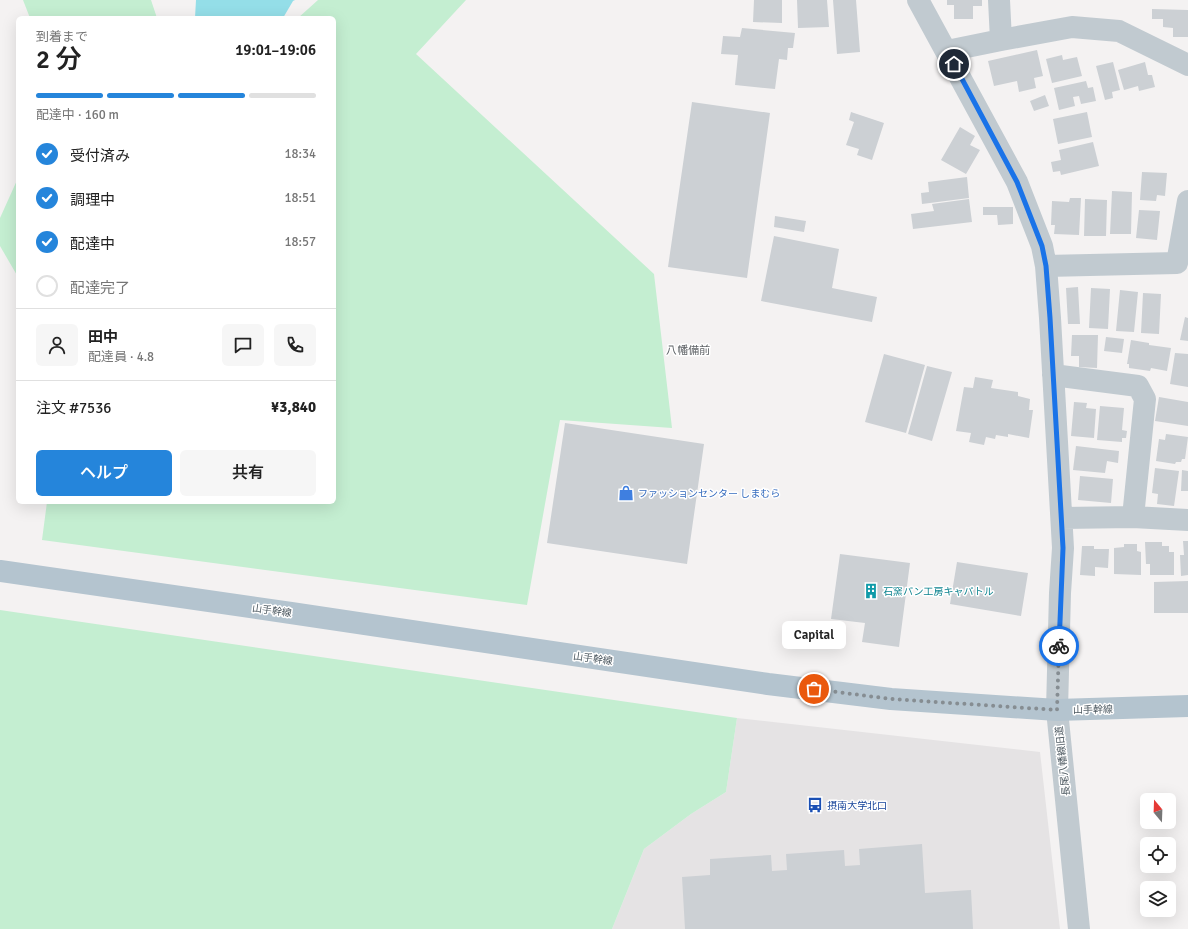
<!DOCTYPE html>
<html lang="ja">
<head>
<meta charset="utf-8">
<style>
	:root { --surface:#fff; --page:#f6f6f6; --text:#222; --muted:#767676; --line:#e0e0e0; --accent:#2585db }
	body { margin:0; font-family:Signika,"Noto Sans JP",sans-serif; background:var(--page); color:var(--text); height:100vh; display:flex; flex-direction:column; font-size:15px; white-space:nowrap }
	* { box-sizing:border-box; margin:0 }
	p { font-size:13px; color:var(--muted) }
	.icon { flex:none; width:22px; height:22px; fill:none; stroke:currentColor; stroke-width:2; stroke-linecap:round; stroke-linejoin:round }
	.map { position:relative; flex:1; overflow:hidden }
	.drawer { position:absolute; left:16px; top:16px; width:320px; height:488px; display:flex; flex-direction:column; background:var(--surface); border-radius:6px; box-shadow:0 4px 16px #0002 }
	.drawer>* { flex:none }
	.needle { width:26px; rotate:341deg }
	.fabs { position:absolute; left:1140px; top:793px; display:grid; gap:8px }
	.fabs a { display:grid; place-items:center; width:36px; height:36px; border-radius:6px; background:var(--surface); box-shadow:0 4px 16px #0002; font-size:20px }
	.pin { position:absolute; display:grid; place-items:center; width:34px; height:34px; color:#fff; margin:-17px; border:2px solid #fff; border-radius:50%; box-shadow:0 1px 4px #0007 }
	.courier { position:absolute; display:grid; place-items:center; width:40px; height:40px; margin:-20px; border:3px solid #1a73e8; border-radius:50%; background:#fff; color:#222; box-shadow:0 1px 5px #0007 }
	.bubble { position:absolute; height:28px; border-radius:6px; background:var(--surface); box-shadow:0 4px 16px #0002; font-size:13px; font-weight:600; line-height:28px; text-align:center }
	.head em { font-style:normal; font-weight:600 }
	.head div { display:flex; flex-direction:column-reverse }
	.head { display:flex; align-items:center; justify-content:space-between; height:68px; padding:0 20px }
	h1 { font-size:26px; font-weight:600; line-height:30px }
	.bar { display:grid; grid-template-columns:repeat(4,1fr); gap:6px 4px; align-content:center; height:48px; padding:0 20px }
	.bar i { height:5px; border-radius:3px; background:var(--line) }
	.bar .selected { background:var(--accent) }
	.bar p { grid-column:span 4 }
	.line { display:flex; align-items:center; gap:10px; padding:0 20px; border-top:1px solid var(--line) }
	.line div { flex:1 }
	.round { display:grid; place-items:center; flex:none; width:42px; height:42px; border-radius:6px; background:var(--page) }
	ol { padding:0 20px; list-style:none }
	li { display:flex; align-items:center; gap:12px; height:44px }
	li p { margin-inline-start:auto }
	li .icon { padding:4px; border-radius:50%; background:var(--accent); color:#fff; stroke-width:4 }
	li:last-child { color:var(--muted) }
	li i { width:22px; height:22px; border:2px solid var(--line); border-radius:50% }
	.cta { display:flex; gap:8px; margin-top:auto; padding:8px 20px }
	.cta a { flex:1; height:46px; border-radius:6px; background:var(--accent); color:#fff; font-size:16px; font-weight:600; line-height:46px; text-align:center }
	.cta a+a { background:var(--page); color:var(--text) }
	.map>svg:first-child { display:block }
	.education { fill:#e5e3e4 }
	.green { fill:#c4eed1 }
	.water { fill:#94dee8 }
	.building { fill:#ccd0d4 }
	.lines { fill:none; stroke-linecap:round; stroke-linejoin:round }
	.minor { stroke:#c1cad0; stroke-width:22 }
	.major { stroke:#b4c4cf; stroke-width:22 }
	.done { stroke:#868d92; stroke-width:4; stroke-dasharray:0 7.2 }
	.route { stroke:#1a73e8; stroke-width:5 }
	.labels { text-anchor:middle; stroke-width:3; stroke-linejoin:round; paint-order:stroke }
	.shop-label { font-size:10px; fill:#366cbe; stroke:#fff; text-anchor:start }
	.culture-label { font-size:10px; fill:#0d838f; stroke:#fff; text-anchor:start }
	.street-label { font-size:10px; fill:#4b575f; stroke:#fff }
	.transit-label { font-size:10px; fill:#164399; stroke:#fff; text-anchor:start }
	.neighbourhood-label { font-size:11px; fill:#5f6367; stroke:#fff }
</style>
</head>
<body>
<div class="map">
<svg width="1188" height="929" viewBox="0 0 1188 929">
	<rect width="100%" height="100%" fill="#f4f2f2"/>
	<!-- education -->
	<path class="education" d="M 737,718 L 1040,752 L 1060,929 L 612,929 L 644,849 L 691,814 L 726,792 Z"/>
	<!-- green -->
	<path class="green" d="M 23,0 L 151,0 L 157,18 L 30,18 Z
		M 318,0 L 466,0 L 416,54 L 654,274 L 672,428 L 560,420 L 527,605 L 42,540 L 47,502 L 334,502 L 334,18 L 298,18 Z
		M 18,178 L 18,277 L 0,246 L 0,218 Z
		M 0,610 L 737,718 L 726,792 L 691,814 L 644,849 L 612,929 L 0,929 Z"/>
	<!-- water -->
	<path class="water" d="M 196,0 L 295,0 L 293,1 L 283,18 L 195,18 Z"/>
	<!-- building -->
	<path class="building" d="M 754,0 L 782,0 L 782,23 L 753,22 Z
		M 797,0 L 827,0 L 829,27 L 798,28 Z
		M 833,0 L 856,0 L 860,52 L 837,54 Z
		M 947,0 L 982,0 L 982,6 L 973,6 L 973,19 L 954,19 L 954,5 L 947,5 Z
		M 1152,9 L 1188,10 L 1188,37 L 1173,37 L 1173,28 L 1163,27 L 1163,19 L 1152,19 Z
		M 742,28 L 795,33 L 793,48 L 788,48 L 787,60 L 779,59 L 775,89 L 735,85 L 738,55 L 721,54 L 723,36 L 740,37 Z
		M 1037,50 L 1043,76 L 1034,78 L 1036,88 L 1019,92 L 1017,81 L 994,86 L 988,61 Z
		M 1062,55 L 1063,60 L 1077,57 L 1082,76 L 1052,83 L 1046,59 Z
		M 1113,62 L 1120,90 L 1112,92 L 1113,98 L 1105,100 L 1096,66 Z
		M 1145,62 L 1148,75 L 1152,75 L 1155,87 L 1139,91 L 1138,86 L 1124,90 L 1118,70 Z
		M 1086,81 L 1088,88 L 1093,87 L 1096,101 L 1081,104 L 1079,96 L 1073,97 L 1075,106 L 1059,110 L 1054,88 Z
		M 1045,95 L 1049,106 L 1034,111 L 1030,101 Z
		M 692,102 L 770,113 L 747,278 L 668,267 Z
		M 851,112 L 884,123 L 872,160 L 857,155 L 859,149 L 846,145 L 854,122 L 849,120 Z
		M 1087,112 L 1092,137 L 1058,144 L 1053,119 Z
		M 960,127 L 975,136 L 970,145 L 980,150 L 966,174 L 941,160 Z
		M 1093,142 L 1099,166 L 1061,175 L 1060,171 L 1053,172 L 1051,162 L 1061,160 L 1059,150 Z
		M 1142,172 L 1167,173 L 1165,196 L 1157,195 L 1156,201 L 1140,200 Z
		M 967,177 L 969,198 L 922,204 L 921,193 L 929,192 L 928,182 Z
		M 1112,191 L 1132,192 L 1131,234 L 1110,234 Z
		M 1070,198 L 1081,198 L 1079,235 L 1054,234 L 1055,225 L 1051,225 L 1052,201 L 1069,202 Z
		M 969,199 L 972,222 L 913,229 L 911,214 L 934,211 L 932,204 Z
		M 1085,199 L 1107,200 L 1106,236 L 1084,236 Z
		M 983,207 L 1013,207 L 1013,224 L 998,225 L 997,215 L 983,215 Z
		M 1139,210 L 1160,211 L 1157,240 L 1136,238 Z
		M 775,216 L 806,221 L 804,232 L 774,227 Z
		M 774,236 L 839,249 L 832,288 L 877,297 L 872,322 L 761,301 Z
		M 1078,287 L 1080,324 L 1068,324 L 1066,288 Z
		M 1091,288 L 1110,289 L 1108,329 L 1089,328 Z
		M 1120,290 L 1138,292 L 1134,332 L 1116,331 Z
		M 1143,293 L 1161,294 L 1159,334 L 1141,333 Z
		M 1185,317 L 1188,318 L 1188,341 L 1180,340 Z
		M 1072,335 L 1098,335 L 1097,368 L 1079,367 L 1079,356 L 1071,356 Z
		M 1106,337 L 1124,339 L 1122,353 L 1104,351 Z
		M 1131,340 L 1149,343 L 1149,345 L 1171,348 L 1167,371 L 1151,368 L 1150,371 L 1129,368 L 1129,364 L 1127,364 Z
		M 1175,353 L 1188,354 L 1188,387 L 1170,384 Z
		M 884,354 L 925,365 L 906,433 L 865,422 Z
		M 927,366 L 952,372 L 932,441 L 908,434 Z
		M 975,377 L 993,380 L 991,388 L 1018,392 L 1018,396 L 1030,399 L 1029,410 L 1033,410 L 1029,438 L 1008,434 L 1008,437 L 996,435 L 995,439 L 986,437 L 984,445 L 969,442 L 971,433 L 956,431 L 964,387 L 973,388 Z
		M 1159,397 L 1188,402 L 1188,426 L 1155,421 Z
		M 1074,402 L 1087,403 L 1086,408 L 1096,409 L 1094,438 L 1071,436 Z
		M 1100,406 L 1124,408 L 1122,430 L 1127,431 L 1126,438 L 1122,438 L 1122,442 L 1097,440 Z
		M 565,423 L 704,444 L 687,564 L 547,543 Z
		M 1166,434 L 1188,437 L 1185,459 L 1182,459 L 1181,462 L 1176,462 L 1175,464 L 1156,461 L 1159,439 L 1165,440 Z
		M 1076,446 L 1119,451 L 1118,463 L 1107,461 L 1105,473 L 1073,470 Z
		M 1155,468 L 1179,471 L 1174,506 L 1157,504 L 1158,494 L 1152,493 Z
		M 1182,470 L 1188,471 L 1188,491 L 1181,491 Z
		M 1080,476 L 1113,479 L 1111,503 L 1078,500 Z
		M 1183,541 L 1188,541 L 1188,575 L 1181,576 L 1180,555 L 1184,555 Z
		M 1145,542 L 1162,542 L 1162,546 L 1169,546 L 1169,552 L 1174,552 L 1174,575 L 1150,575 L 1150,564 L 1146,564 Z
		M 1124,544 L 1137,544 L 1137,551 L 1141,552 L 1141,575 L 1114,574 L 1114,548 L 1124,547 Z
		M 1082,546 L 1094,546 L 1094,549 L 1109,549 L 1108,568 L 1095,567 L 1095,576 L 1080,575 Z
		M 840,554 L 910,563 L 899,647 L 862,642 L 865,623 L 831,619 Z
		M 957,562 L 1028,573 L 1021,616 L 950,604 Z
		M 1188,581 L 1188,613 L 1154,613 L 1154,582 Z
		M 922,844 L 925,893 L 971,890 L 973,929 L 685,929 L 682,877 L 710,875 L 710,859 L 771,855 L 772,871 L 787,870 L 786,854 L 844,850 L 845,866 L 860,865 L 859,849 Z"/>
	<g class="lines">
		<!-- minor -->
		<path class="minor" d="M 918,0 L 1017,182 L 1042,246 L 1046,266 L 1050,318 L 1063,548 L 1060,593 L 1057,710 L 1079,929
			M 999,0 L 1001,40
			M 947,51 L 1001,40 L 1072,27 L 1119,31 L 1188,65
			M 1046,266 L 1177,263 L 1188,201
			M 1053,375 L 1138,386 L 1145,399 L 1133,517
			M 1062,518 L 1133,517 L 1188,520"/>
		<!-- major -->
		<path class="major" d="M 0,571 L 291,613 L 768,684 L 891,699 L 1057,710 L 1188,706"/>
	</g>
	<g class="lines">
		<!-- done -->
		<path class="done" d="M 814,689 L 891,699 L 1057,710 L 1059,646"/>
		<!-- route -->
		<path class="route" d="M 954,64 L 1017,182 L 1042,246 L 1046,266 L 1050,318 L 1063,548 L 1059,646"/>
	</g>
	<!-- icons -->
	<defs>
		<symbol id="shop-bare" viewBox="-9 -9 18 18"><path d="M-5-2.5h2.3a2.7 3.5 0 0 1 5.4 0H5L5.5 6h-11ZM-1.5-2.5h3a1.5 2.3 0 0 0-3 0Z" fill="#3f7fe0" stroke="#fff" stroke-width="2.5" paint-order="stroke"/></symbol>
		<symbol id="building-bare" viewBox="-9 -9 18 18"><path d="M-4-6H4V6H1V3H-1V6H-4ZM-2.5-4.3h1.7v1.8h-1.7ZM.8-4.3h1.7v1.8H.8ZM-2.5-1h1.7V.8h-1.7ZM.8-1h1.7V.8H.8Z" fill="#0f9aa8" stroke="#fff" stroke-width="2.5" paint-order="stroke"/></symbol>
		<symbol id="bus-bare" viewBox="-9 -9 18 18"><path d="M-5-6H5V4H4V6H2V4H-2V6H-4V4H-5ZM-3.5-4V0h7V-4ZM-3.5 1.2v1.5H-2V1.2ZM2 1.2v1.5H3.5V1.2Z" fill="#1a4fb4" stroke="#fff" stroke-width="2.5" paint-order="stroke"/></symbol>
	</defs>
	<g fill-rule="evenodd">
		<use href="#shop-bare" x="615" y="482" width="22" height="22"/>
		<use href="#building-bare" x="860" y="580" width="22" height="22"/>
		<use href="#bus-bare" x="804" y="794" width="22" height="22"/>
	</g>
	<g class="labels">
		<!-- shop labels -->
		<g class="shop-label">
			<text x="638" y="497">ファッションセンター しまむら</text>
		</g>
		<!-- culture labels -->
		<g class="culture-label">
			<text x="883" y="595">石窯パン工房キャパトル</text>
		</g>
		<!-- street labels -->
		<g class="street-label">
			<text transform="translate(272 610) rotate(8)" y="4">山手幹線</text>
			<text transform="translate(593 658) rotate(8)" y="4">山手幹線</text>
			<text transform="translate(1093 709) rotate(-1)" y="4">山手幹線</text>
			<text transform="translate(1062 761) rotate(-96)" y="4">長尾八幡線旧道</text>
		</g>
		<!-- transit labels -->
		<g class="transit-label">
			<text x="827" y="809">摂南大学北口</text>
		</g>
		<!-- neighbourhood labels -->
		<g class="neighbourhood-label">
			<text x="688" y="354">八幡備前</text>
		</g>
	</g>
</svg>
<div class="fabs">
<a><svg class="needle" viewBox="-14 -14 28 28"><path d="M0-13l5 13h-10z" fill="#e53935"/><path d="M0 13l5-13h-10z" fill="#767676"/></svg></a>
<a><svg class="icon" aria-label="locate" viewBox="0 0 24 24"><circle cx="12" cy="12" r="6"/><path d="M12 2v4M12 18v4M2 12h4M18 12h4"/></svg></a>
<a><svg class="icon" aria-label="layers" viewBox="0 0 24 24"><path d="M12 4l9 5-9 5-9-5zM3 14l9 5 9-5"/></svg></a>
</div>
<div class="pin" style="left:814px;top:689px;background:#ea580c"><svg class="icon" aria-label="bag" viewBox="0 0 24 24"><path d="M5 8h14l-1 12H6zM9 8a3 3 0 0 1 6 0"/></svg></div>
<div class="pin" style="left:954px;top:64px;background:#1f2937"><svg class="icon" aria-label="home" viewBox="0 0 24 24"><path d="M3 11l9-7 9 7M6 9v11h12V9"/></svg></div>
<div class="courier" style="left:1059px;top:646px"><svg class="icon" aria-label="bike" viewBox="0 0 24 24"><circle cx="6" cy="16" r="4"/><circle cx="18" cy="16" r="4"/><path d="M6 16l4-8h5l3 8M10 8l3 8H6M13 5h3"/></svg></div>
<div class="bubble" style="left:782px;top:621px;width:64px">Capital</div>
<section class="drawer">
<div class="head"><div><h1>2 分</h1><p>到着まで</p></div><em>19:01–19:06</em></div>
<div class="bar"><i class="selected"></i><i class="selected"></i><i class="selected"></i><i></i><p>配達中 · 160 m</p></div>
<ol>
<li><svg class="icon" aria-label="check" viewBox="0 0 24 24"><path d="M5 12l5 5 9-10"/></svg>受付済み<p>18:34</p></li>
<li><svg class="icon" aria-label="check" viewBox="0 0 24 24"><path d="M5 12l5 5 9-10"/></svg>調理中<p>18:51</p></li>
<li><svg class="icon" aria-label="check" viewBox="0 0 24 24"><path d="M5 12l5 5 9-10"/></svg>配達中<p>18:57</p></li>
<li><i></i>配達完了</li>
</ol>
<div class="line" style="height:72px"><a class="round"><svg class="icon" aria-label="person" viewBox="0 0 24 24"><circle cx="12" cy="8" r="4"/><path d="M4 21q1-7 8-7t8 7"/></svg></a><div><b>田中</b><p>配達員 · 4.8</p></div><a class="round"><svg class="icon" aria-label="chat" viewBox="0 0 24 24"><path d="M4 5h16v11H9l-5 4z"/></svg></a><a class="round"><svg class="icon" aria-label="phone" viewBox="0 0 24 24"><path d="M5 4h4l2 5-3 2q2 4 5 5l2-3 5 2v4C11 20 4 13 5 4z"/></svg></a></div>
<div class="line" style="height:52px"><div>注文 #7536</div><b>¥3,840</b></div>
<div class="cta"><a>ヘルプ</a><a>共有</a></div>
</section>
</div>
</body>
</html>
